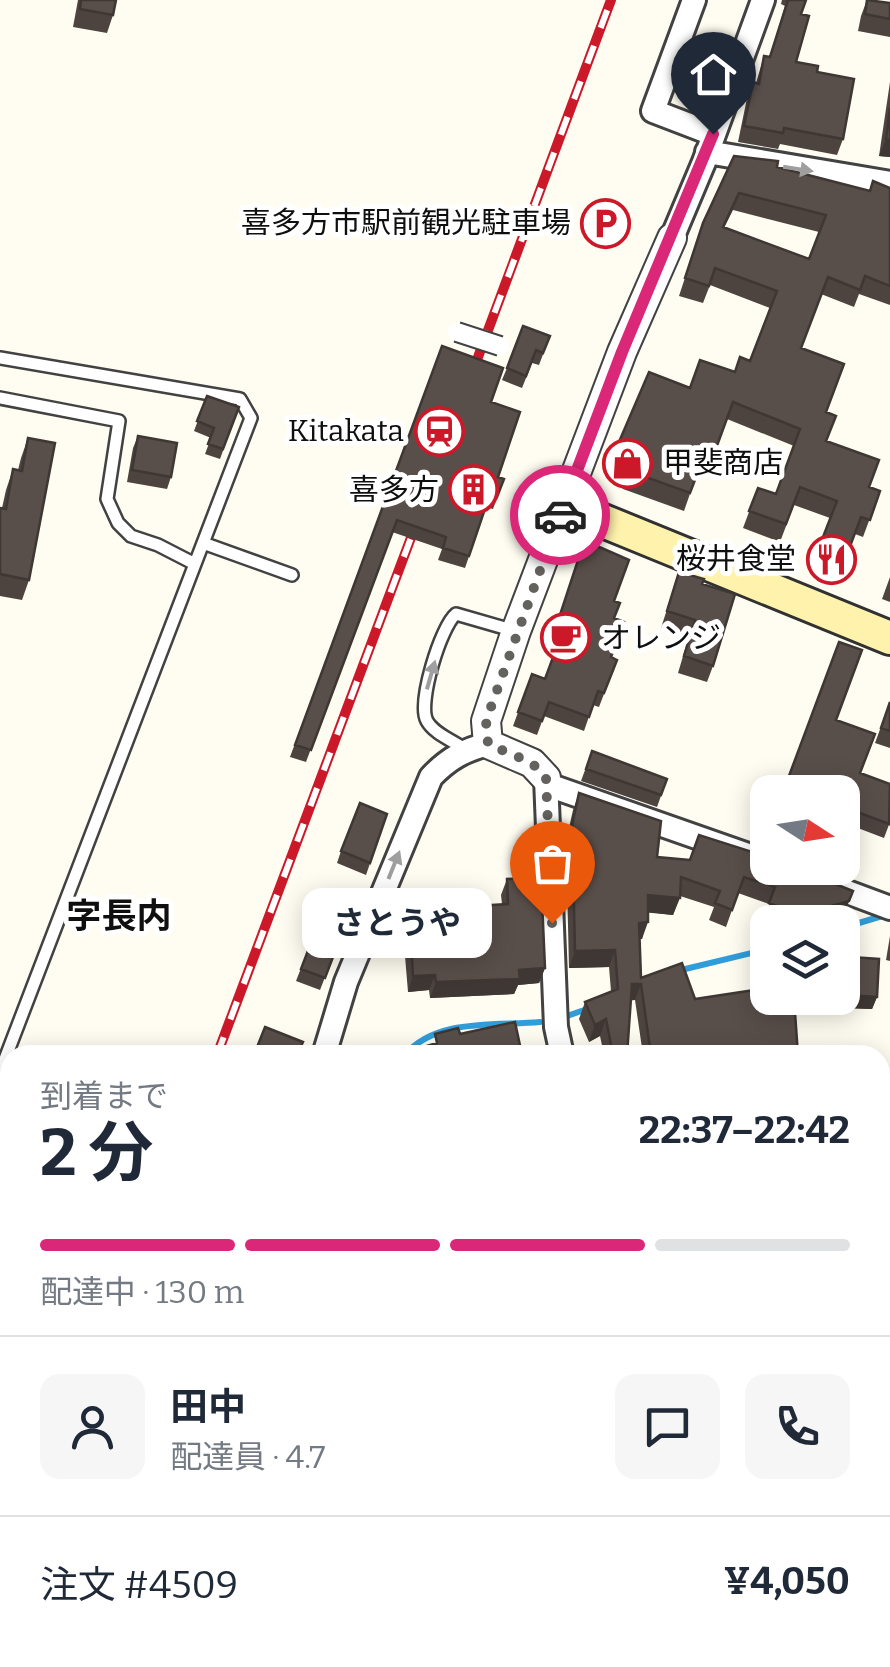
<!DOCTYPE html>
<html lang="ja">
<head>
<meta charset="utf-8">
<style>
	:root { --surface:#fff; --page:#f6f6f7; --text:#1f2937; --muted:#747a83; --line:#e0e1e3; --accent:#db2777 }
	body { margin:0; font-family:Bitter,"Noto Sans JP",serif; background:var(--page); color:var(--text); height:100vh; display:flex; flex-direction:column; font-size:38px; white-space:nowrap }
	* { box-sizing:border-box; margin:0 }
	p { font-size:32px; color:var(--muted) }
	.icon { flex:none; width:55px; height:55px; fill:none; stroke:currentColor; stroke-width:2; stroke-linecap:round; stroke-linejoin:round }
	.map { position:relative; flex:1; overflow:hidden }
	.side { position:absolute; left:0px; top:1045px; width:890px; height:622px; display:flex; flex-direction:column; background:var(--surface); border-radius:30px 30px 0 0; box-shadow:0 5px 25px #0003 }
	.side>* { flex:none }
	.needle { width:65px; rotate:102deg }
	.controls { position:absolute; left:750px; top:775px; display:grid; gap:20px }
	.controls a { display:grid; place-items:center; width:110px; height:110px; border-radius:20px; background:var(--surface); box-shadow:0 5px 25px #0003; font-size:50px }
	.pin { position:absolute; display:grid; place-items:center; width:85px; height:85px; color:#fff; margin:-102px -42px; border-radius:50% 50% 50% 0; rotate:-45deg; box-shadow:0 0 10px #0007 }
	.pin .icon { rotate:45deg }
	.courier { position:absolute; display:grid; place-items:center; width:100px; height:100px; margin:-50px; border:8px solid #db2777; border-radius:50%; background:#fff; color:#222; box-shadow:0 2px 12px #0007 }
	.bubble { position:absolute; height:70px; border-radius:20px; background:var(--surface); box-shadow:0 5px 25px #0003; font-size:32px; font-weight:700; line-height:70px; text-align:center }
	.head em { font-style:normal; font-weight:700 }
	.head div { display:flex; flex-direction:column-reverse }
	.head { display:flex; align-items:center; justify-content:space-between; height:170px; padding:0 40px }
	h1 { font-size:65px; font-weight:700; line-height:75px }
	.bar { display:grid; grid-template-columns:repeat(4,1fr); gap:15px 10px; align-content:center; height:120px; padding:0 40px }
	.bar i { height:12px; border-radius:8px; background:var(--line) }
	.bar .active { background:var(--accent) }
	.bar p { grid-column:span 4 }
	.line { display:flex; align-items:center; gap:25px; padding:0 40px; border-top:2px solid var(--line) }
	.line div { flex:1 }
	.round { display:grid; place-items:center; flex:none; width:105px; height:105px; border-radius:20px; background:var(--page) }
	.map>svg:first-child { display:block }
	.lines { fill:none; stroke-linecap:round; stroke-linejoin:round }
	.stream { stroke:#309dda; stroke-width:6 }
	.service-casing { stroke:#424242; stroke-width:16 }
	.minor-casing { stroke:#424242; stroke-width:28 }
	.tertiary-casing { stroke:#424242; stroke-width:32 }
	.secondary-casing { stroke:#313131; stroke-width:38 }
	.primary-casing { stroke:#202020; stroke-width:40 }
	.service { stroke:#fff; stroke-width:11 }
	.minor { stroke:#fff; stroke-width:22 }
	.tertiary { stroke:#fff; stroke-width:28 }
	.secondary { stroke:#fff2ac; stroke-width:32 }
	.primary { stroke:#ffd261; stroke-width:35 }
	.rail-casing { stroke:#cc1929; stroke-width:10 }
	.rail { stroke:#fff; stroke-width:6; stroke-dasharray:19; stroke-linecap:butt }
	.pedestrian-bridge-casing { stroke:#424242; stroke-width:22; stroke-linecap:butt }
	.pedestrian-bridge { stroke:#fff; stroke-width:18 }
	.wall { fill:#4d4440; fill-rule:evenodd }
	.shaded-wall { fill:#3e3734 }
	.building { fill:#594f4a; stroke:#3e3734; stroke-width:2.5; fill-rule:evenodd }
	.oneway { fill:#9f9f9f }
	.done { stroke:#63625e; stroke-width:10; stroke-dasharray:0 18 }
	.route { stroke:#db2777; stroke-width:12 }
	.labels { text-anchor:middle; stroke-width:10; stroke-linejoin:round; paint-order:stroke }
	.poi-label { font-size:30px; fill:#0f0f0f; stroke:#fff; text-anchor:end }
	.quarter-label { font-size:35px; font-weight:bold; fill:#0f0f0f; stroke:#fff }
</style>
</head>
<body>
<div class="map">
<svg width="890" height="1667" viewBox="0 0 890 1667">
	<rect width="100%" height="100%" fill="#fffcf1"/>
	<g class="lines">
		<!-- stream -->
		<path class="stream" d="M 842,928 L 889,914
			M 677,971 L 768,949
			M 567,1016 L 587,1009
			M 405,1055 C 436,1018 495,1026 540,1022
			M 0,1333 L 10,1348"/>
		<defs>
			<path id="service" d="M 0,358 L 240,399 L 251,418 L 0,1072
				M 0,398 L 119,421 L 107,499 L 118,523 L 131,536 L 158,545 L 195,564
				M 203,543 L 292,575
				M 466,750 C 454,741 434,734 427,721 C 417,703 441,626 456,614 L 515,631
				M 812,1658 L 814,1667
				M 692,1667 L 701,1658"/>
			<path id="minor" d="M 694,0 L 653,111 L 713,134
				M 707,152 L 890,183
				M 672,238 L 704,162 L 763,0
				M 546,778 L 556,1027 L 562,1055
				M 548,785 L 768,862
				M 783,868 L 890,908
				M 324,1055 L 346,982 L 431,777 C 448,759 464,750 488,744
				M 880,1307 L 890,1309
				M 880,1434 L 890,1422
				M 335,1658 L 384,1667
				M 162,1667 L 163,1658
				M 889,1667 L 890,1663"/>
			<path id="tertiary" d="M 546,778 L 532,763 L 488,744 L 486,721 L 516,631 L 622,352 L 672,238"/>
			<path id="secondary" d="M 564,505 L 890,638"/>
			<path id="primary" d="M 0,1450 L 10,1450
				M 880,1467 L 890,1469"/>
		</defs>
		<!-- service casing -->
		<use href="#service" class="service-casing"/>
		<!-- minor casing -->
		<use href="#minor" class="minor-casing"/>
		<!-- tertiary casing -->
		<use href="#tertiary" class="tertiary-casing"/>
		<!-- secondary casing -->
		<use href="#secondary" class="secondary-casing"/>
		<!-- primary casing -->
		<use href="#primary" class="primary-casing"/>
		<!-- service -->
		<use href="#service" class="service"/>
		<!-- minor -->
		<use href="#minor" class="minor"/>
		<!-- tertiary -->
		<use href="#tertiary" class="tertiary"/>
		<!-- secondary -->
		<use href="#secondary" class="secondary"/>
		<!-- primary -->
		<use href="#primary" class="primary"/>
		<defs>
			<path id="rail" d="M 468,384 L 611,0
				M 217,1055 L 421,511
				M 0,1592 L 10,1570"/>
		</defs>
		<!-- rail casing -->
		<use href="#rail" class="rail-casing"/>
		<!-- rail -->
		<use href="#rail" class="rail"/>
		<defs>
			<path id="pedestrian-bridge" d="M 457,332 L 500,346"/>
		</defs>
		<!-- pedestrian-bridge casing -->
		<use href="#pedestrian-bridge" class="pedestrian-bridge-casing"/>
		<!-- pedestrian-bridge -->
		<use href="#pedestrian-bridge" class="pedestrian-bridge"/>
	</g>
	<!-- wall -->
	<path class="wall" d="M 78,0 L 116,0 L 113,15 L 107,33 L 73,27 Z
		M 782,0 L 806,0 L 801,14 L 796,62 L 817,72 L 843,139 L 837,155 L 780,144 L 778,149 L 738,142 L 747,98 L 753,82 L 756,83 L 764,56 L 770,57 L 785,6 L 781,4 Z
		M 867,0 L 890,3 L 890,37 L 858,31 L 861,16 Z
		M 890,82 L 890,157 L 879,156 Z
		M 734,156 L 870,191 L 890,188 L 890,305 L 859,294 L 854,307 L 821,294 L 801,348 L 826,412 L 826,441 L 869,487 L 880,491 L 863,537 L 855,534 L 837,583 L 810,573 L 830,518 L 794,505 L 780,542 L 743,528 L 758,488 L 776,494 L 794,446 L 727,419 L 707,471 L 699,468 L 684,511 L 623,489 L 610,466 L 616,449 L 690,388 L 735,372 L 750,361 L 770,308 L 710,285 L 703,303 L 679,296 L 703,223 ZM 733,210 L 819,232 L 809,259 L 724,228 Z
		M 550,336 L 539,365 L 532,363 L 522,388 L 502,380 L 507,368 Z
		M 442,346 L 491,402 L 498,477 L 504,479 L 493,509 L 486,507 L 465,568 L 438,560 L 442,549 L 392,532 L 306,762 L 290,757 Z
		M 207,396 L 239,407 L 220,459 L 205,454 L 211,438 L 194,431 Z
		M 138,436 L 171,477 L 167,489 L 127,482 L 133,448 Z
		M 28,438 L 29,580 L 22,600 L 0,596 L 0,508 L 2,508 L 6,490 L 13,469 L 18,470 L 21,458 Z
		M 579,557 L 614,601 L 611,658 L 617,660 L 599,707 L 593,705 L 584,731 L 544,716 L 537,735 L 513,726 L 532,674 L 545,679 L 557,647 L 550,644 Z
		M 679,572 L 702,584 L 713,666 L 707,682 L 678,673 L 689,636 L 661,628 Z
		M 890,577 L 890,602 L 882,599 Z
		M 890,702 L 890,748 L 875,743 Z
		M 837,720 L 860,773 L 890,822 L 884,838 L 842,822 L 842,792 Z
		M 592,751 L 667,779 L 657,807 L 581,781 Z
		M 579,793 L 657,857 L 690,860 L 699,835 L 843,917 L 825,922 L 770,922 L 763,920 L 769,904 L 738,893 L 726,927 L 709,920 L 714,907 L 680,896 L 673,915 L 648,912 L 642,939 L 640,939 L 641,978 L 695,999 L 810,1015 L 795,1015 L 798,1055 L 643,1055 L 635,1000 L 631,1000 L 627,1055 L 604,1055 L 600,1036 L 589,1042 L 579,1019 L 585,1002 L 611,991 L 609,967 L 569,968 L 566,841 L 573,810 Z
		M 387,814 L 366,875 L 337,863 L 341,851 Z
		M 507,879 L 545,968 L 539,983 L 518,985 L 514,994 L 430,998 L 429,990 L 408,992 L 405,956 L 411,941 L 439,939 L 438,923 L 443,908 L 502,904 L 501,895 Z
		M 317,927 L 341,936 L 320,990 L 296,981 Z
		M 890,936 L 890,961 L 886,960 Z
		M 851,957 L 877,997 L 872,1009 L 845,1008 L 847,970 Z
		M 880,1074 L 890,1077 L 890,1191 L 880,1188 Z
		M 75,1658 L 153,1658 L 159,1666 L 172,1667 L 177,1661 L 177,1658 L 244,1658 L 256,1667 L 74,1667 Z
		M 395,1658 L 538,1658 L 536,1667 L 408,1667 L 398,1665 Z
		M 707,1658 L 748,1658 L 746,1667 L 703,1667 Z"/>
	<!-- shaded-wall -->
	<path class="shaded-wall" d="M 886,139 L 890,140 L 890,157 L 879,156 Z
		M 853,891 L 843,917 L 825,922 L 798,922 L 800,915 Z
		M 648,895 L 680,898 L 673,915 L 642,912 Z
		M 648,922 L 642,939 L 633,940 L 639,923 Z
		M 615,950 L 609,967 L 569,968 L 575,951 Z
		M 545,968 L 539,983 L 518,985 L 514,994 L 430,998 L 436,982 L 519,970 Z
		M 435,975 L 429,990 L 408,992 L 413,976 Z
		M 632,984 L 641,984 L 635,1000 L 626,1001 Z
		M 849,995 L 877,997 L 872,1009 L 845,1008 Z
		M 794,998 L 816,998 L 810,1015 L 788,1015 Z
		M 606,1019 L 600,1036 L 589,1042 L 595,1025 Z
		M 890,1275 L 890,1285 L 887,1293 L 880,1294 L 880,1276 Z
		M 890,1395 L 890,1406 L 880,1411 L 880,1403 L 884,1398 Z
		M 681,1658 L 686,1658 L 679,1667 L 674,1667 Z
		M 827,1658 L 856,1658 L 879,1661 L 877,1667 L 823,1667 Z"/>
	<!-- building -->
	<path class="building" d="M 81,0 L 116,0 L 113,15 L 80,9 Z
		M 788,0 L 806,0 L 801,14 L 809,16 L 796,62 L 818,66 L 817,72 L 854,79 L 843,139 L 784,128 L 783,133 L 744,126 L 753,82 L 759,84 L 764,56 L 770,57 Z
		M 867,0 L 890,3 L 890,19 L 865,14 Z
		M 890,108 L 890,140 L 886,139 Z
		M 734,156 L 778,161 L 777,167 L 870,191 L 873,181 L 890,188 L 890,286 L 865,276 L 860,290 L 828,277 L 801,348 L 844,364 L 826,412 L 836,416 L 826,441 L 879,460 L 869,487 L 880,491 L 870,520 L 861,517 L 843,565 L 816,555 L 837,501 L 800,487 L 786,524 L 749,511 L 758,488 L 776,494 L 800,429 L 733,402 L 714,454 L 706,451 L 690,493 L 629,471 L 616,449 L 649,372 L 690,388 L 700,360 L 735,372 L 740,357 L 750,361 L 777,291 L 715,268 L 709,286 L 685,278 L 703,223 ZM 739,193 L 826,215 L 809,259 L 723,227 Z
		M 523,326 L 550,336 L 543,353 L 536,350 L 526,376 L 507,368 Z
		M 442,346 L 503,368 L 491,402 L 520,412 L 498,477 L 504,479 L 497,497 L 490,494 L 469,556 L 443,548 L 446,537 L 397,520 L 311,750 L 295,745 Z
		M 207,396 L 239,407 L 223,449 L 208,444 L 214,428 L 197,421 Z
		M 138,436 L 177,443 L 171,477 L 132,470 Z
		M 28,438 L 55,443 L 29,580 L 0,574 L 0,508 L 6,509 L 13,469 L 22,471 Z
		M 597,546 L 629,560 L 614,601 L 620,603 L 614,618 L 624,622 L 611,657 L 617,660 L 604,693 L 598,691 L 589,717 L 549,702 L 542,721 L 518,712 L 532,674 L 545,679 L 562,633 L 555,630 L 579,557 Z
		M 679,572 L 704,579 L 702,584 L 735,594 L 713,666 L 684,656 L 695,620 L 667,611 Z
		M 839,642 L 862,650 L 836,720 L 875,734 L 860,773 L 890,784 L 889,824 L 847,808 L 842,819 L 842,792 L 783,792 Z
		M 890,702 L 890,731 L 881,728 Z
		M 592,751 L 667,779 L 661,795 L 586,769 Z
		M 579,793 L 661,821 L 657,857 L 690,860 L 699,835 L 768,857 L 768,868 L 795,868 L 853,891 L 849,901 L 800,915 L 769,903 L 775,887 L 744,877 L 732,910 L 715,903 L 720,891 L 681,877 L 680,898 L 648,895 L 648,922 L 639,923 L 641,978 L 682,963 L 695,999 L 768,988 L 768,998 L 816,998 L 794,998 L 798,1055 L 651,1055 L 641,984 L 632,984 L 627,1055 L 613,1055 L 606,1019 L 595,1025 L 585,1002 L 618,989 L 615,950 L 575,951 L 572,825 Z
		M 360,803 L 387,814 L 370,863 L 341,851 Z
		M 541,877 L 545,968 L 519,970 L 520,979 L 436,982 L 435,975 L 413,976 L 411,941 L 445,939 L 443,908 L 508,904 L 507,879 Z
		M 317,927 L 341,936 L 325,978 L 301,969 Z
		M 851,957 L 879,959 L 877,997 L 849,995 Z
		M 515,1022 L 522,1055 L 418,1055 L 416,1049 L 437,1043 L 435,1034 L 458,1028 L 460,1034 Z
		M 265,1027 L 303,1042 L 297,1055 L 254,1055 Z
		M 880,1074 L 890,1077 L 890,1176 L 880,1173 Z
		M 880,1206 L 890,1208 L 890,1275 L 880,1276 Z
		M 880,1306 L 890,1309 L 890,1395 L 884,1398 L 880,1403 Z
		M 0,1456 L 4,1456 L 1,1486 L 10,1489 L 10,1510 L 2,1533 L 0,1532 Z
		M 880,1473 L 890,1474 L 890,1610 L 889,1610 L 880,1655 Z
		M 78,1658 L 153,1658 L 159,1666 L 172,1667 L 180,1658 L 244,1658 L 258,1660 L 256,1667 L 77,1667 Z
		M 434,1658 L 538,1658 L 536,1667 L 524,1666 L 524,1667 L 433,1667 Z
		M 559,1658 L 681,1658 L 674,1667 L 626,1667 L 621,1663 L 620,1667 L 555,1667 Z
		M 708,1658 L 748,1658 L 746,1667 L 720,1667 Z
		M 754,1658 L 777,1658 L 774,1667 L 752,1667 Z
		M 856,1658 L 880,1658 L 879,1661 Z"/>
	<!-- one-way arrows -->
	<defs><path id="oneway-solid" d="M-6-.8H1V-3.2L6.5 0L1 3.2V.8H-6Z" transform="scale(2.5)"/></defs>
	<g class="oneway">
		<use href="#oneway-solid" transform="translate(798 169) rotate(9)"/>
		<use href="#oneway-solid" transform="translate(431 675) rotate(-74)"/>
		<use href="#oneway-solid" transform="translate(394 865) rotate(-68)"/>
	</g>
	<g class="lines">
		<!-- done -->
		<path class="done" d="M 552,923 L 546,778 L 532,763 L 488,744 L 486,721 L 560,515"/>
		<!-- route -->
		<path class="route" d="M 560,515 L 622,352 L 713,134"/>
	</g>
	<!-- icons -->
	<defs>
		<symbol id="parking-ring" viewBox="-11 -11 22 22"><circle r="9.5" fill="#fff" stroke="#cc1929" stroke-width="1.5"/><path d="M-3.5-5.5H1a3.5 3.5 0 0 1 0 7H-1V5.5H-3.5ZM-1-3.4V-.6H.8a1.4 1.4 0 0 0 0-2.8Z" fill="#cc1929"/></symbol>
		<symbol id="station-ring" viewBox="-11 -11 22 22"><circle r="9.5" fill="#fff" stroke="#cc1929" stroke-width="1.5"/><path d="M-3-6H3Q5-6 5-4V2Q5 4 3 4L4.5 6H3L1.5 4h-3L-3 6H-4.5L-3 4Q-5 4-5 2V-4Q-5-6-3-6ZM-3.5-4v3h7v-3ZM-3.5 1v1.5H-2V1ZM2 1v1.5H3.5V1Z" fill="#cc1929"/></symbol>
		<symbol id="shop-ring" viewBox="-11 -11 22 22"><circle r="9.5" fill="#fff" stroke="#cc1929" stroke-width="1.5"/><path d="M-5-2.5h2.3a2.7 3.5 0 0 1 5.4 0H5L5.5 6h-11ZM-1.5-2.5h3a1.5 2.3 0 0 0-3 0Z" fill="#cc1929"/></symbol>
		<symbol id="building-ring" viewBox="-11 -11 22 22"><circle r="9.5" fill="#fff" stroke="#cc1929" stroke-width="1.5"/><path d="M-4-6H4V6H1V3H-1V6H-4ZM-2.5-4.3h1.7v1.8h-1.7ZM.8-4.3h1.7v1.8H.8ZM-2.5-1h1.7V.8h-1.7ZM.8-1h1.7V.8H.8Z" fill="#cc1929"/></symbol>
		<symbol id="restaurant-ring" viewBox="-11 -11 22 22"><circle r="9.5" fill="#fff" stroke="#cc1929" stroke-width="1.5"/><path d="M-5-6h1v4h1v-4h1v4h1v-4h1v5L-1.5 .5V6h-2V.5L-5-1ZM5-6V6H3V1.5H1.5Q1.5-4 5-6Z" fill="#cc1929"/></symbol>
		<symbol id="cafe-ring" viewBox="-11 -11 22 22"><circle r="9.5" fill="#fff" stroke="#cc1929" stroke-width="1.5"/><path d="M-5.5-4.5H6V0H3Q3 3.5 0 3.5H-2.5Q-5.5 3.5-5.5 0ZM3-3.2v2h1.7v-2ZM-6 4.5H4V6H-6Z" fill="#cc1929"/></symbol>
	</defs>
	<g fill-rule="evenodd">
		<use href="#parking-ring" x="578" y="196" width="55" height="55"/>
		<use href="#station-ring" x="412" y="404" width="55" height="55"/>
		<use href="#shop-ring" x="600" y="436" width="55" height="55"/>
		<use href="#building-ring" x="446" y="462" width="55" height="55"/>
		<use href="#restaurant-ring" x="804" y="532" width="55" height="55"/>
		<use href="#cafe-ring" x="538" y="610" width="55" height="55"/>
	</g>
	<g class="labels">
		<!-- poi labels -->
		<g class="poi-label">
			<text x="571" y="233">喜多方市駅前観光駐車場</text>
			<text x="404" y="441">Kitakata</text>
			<text x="663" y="473" text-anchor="start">甲斐商店</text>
			<text x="439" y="500">喜多方</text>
			<text x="796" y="569">桜井食堂</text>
			<text x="601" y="648" text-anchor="start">オレンジ</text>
		</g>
		<!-- quarter labels -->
		<g class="quarter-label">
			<text x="119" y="928">字長内</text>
		</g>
	</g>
</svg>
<div class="controls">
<a><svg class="needle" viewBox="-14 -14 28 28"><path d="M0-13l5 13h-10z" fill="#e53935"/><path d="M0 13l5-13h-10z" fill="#747a83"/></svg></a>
<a><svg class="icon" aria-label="layers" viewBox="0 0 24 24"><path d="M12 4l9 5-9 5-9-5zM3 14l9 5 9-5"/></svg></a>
</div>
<div class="pin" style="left:552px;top:923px;background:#ea580c"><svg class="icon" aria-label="bag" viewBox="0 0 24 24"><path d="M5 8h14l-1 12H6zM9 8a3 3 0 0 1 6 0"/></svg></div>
<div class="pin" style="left:713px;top:134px;background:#1f2937"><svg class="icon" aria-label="home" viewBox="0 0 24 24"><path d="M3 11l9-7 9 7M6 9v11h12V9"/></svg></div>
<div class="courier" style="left:560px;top:515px"><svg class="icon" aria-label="car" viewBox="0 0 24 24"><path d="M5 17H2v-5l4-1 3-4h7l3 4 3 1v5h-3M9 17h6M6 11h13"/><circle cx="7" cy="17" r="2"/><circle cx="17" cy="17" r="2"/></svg></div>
<div class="bubble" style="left:302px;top:888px;width:190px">さとうや</div>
<section class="side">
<div class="head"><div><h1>2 分</h1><p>到着まで</p></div><em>22:37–22:42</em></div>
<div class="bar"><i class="active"></i><i class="active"></i><i class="active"></i><i></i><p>配達中 · 130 m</p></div>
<div class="line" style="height:180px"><a class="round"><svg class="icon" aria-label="person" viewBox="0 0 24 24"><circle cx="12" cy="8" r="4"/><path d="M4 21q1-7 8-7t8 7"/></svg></a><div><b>田中</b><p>配達員 · 4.7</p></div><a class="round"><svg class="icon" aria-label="chat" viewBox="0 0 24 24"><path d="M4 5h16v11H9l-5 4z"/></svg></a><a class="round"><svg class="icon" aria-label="phone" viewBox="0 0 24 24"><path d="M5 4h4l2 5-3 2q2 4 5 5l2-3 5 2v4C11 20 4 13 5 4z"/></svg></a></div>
<div class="line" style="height:130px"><div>注文 #4509</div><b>¥4,050</b></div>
</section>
</div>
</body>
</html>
